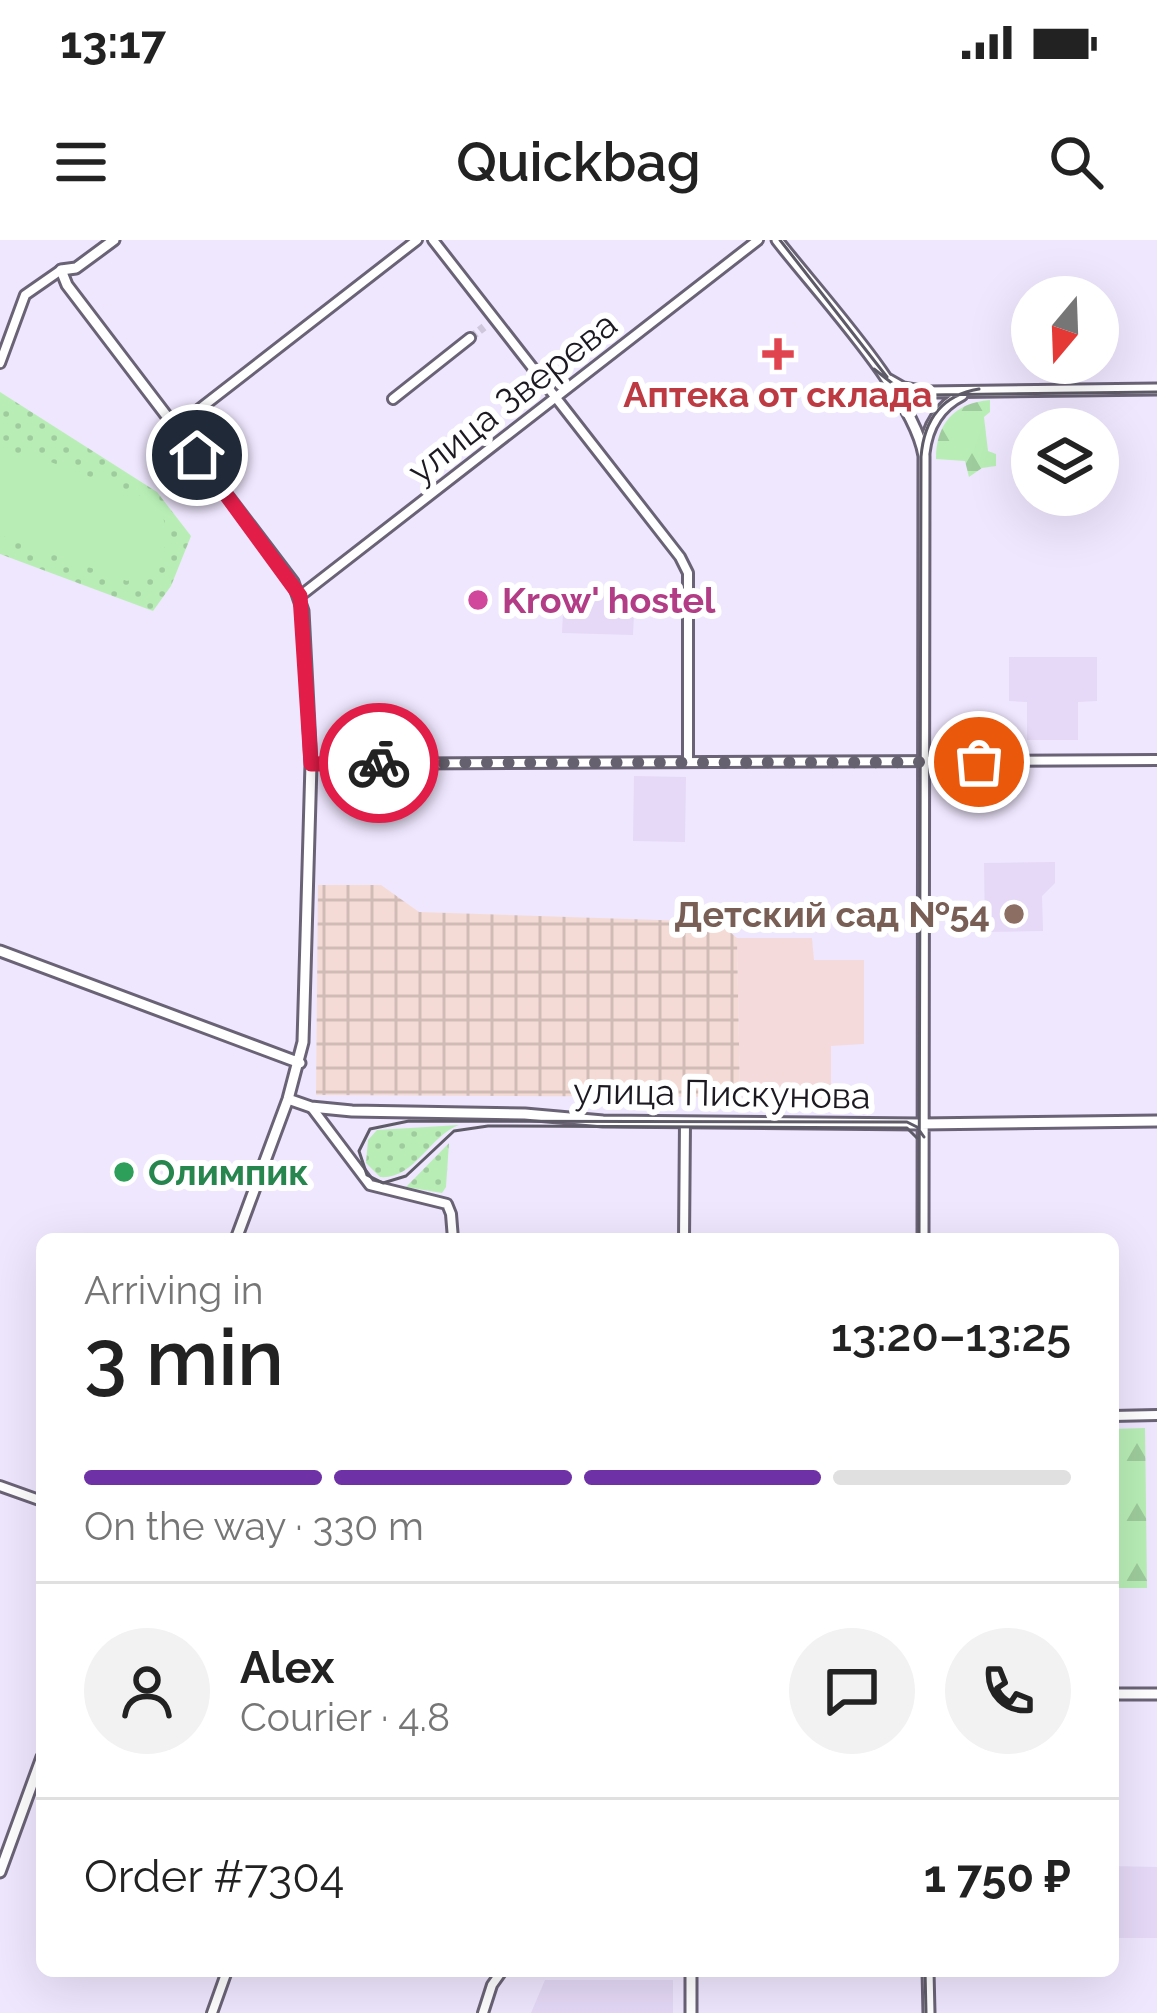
<!DOCTYPE html>
<html lang="en">
<head>
<meta charset="utf-8">
<style>
	:root { --surface:#fff; --page:#f2f2f2; --text:#222; --muted:#767676; --line:#e0e0e0; --accent:#6e31a6 }
	body { margin:0; font-family:Raleway,sans-serif; background:var(--page); color:var(--text); height:100vh; display:flex; flex-direction:column; font-size:45px; white-space:nowrap }
	* { box-sizing:border-box; margin:0 }
	p { font-size:39px; color:var(--muted) }
	.icon { flex:none; width:66px; height:66px; fill:none; stroke:currentColor; stroke-width:2; stroke-linecap:round; stroke-linejoin:round }
	.map { position:relative; flex:1; overflow:hidden }
	.drawer { position:absolute; left:36px; top:993px; width:1083px; height:744px; display:flex; flex-direction:column; background:var(--surface); border-radius:18px; box-shadow:0 12px 48px #0002 }
	.drawer>* { flex:none }
	.needle { width:78px; rotate:199deg }
	.tools { position:absolute; left:1011px; top:36px; display:grid; gap:24px }
	.tools a { display:grid; place-items:center; width:108px; height:108px; border-radius:50%; background:var(--surface); box-shadow:0 12px 48px #0002; font-size:60px }
	.pin { position:absolute; display:grid; place-items:center; width:102px; height:102px; color:#fff; margin:-51px; border:6px solid #fff; border-radius:50%; box-shadow:0 3px 12px #0007 }
	.courier { position:absolute; display:grid; place-items:center; width:120px; height:120px; margin:-60px; border:9px solid #e11d48; border-radius:50%; background:#fff; color:#222; box-shadow:0 3px 15px #0007 }
	.headline em { font-style:normal; font-weight:600 }
	.headline div { display:flex; flex-direction:column-reverse }
	.headline { display:flex; align-items:center; justify-content:space-between; height:204px; padding:0 48px }
	h1 { font-size:78px; font-weight:600; line-height:90px }
	.bar { display:grid; grid-template-columns:repeat(4,1fr); gap:18px 12px; align-content:center; height:144px; padding:0 48px }
	.bar i { height:15px; border-radius:9px; background:var(--line) }
	.bar .active { background:var(--accent) }
	.bar p { grid-column:span 4 }
	.line { display:flex; align-items:center; gap:30px; padding:0 48px; border-top:3px solid var(--line) }
	.line div { flex:1 }
	.round { display:grid; place-items:center; flex:none; width:126px; height:126px; border-radius:63px; background:var(--page) }
	.status { display:flex; justify-content:space-between; align-items:center; height:84px; padding:0 60px; background:var(--surface); direction:ltr }
	.status svg { height:33px; fill:currentColor }
	header { display:flex; justify-content:space-between; align-items:center; height:156px; padding:0 48px; background:var(--surface); font-size:54px; font-weight:600 }
	.map>svg:first-child { display:block }
	.commercial { fill:#f5dadc }
	.industrial { fill:url(#industrial-grid) }
	.built { fill:#e5d9f7 }
	.grass { fill:url(#grass-dots) }
	.forest { fill:url(#forest-firs) }
	.park { fill:#b8eeb6 }
	.lines { fill:none; stroke-linecap:round; stroke-linejoin:round }
	.minor-tunnel { stroke:#cfc8dd; stroke-width:8; stroke-dasharray:8 4; stroke-linecap:butt }
	.minor-casing { stroke:#6a6376; stroke-width:14 }
	.tertiary-casing { stroke:#6a6376; stroke-width:15 }
	.secondary-casing { stroke:#6a6376; stroke-width:15 }
	.minor { stroke:#fff; stroke-width:8 }
	.tertiary { stroke:#fff; stroke-width:9 }
	.secondary { stroke:#fff; stroke-width:9 }
	.tram { stroke:#5f5a67; stroke-width:3 }
	.done { stroke:#66616e; stroke-width:12; stroke-dasharray:0 21.6 }
	.route { stroke:#e11d48; stroke-width:15 }
	.health-dot { fill:#e0444e; stroke:#fff; stroke-width:4.5 }
	.hotel-dot { fill:#d1479c; stroke:#fff; stroke-width:4.5 }
	.education-dot { fill:#8d6e63; stroke:#fff; stroke-width:4.5 }
	.leisure-dot { fill:#2e9e5b; stroke:#fff; stroke-width:4.5 }
	.labels { text-anchor:middle; stroke-width:12; stroke-linejoin:round; paint-order:stroke }
	.health-label { font-size:36px; font-weight:bold; fill:#be3a42; stroke:#fff }
	.street-label { font-size:36px; fill:#1c1921; stroke:#fff }
	.hotel-label { font-size:36px; font-weight:bold; fill:#b23c85; stroke:#fff; text-anchor:start }
	.education-label { font-size:36px; font-weight:bold; fill:#785e54; stroke:#fff; text-anchor:end }
	.leisure-label { font-size:36px; font-weight:bold; fill:#27864d; stroke:#fff; text-anchor:start }
</style>
</head>
<body>
<div class="status"><b>13:17</b><svg viewBox="0 0 49 12"><path d="M0 12V9h3v3zM5 12V6h3v6zM10 12V3h3v9zM15 12V0h3v12zM26 1h20v11H26zM47 4h2v5h-2z"/></svg></div>
<header><svg class="icon" aria-label="menu" viewBox="0 0 24 24"><path d="M4 6h16M4 12h16M4 18h16"/></svg>Quickbag<svg class="icon" aria-label="search" viewBox="0 0 24 24"><circle cx="10" cy="10" r="6"/><path d="M15 15l6 6"/></svg></header>
<div class="map">
<svg width="1157" height="1773" viewBox="0 0 1157 1773">
	<defs>
		<pattern id="industrial-grid" width="8" height="8" patternUnits="userSpaceOnUse" patternTransform="scale(3)"><rect width="8" height="8" fill="#f5dbd5"/><path d="M0 4h8M4 0v8" fill="none" stroke="#d1bbb7"/></pattern>
		<pattern id="grass-dots" width="8" height="8" patternUnits="userSpaceOnUse" patternTransform="scale(3)"><rect width="8" height="8" fill="#b8eeb6"/><path d="M2 2h.1M6 6h.1" fill="none" stroke="#9ecc9c" stroke-width="1.8" stroke-linecap="round"/></pattern>
		<pattern id="forest-firs" width="22" height="20" patternUnits="userSpaceOnUse" patternTransform="scale(3)"><rect width="22" height="20" fill="#b8eeb6"/><path d="M5 1l3.5 6h-7zM16 11l3.5 6h-7z" fill="#9ecc9c"/></pattern>
	</defs>
	<rect width="100%" height="100%" fill="#efe7fe"/>
	<!-- commercial -->
	<path class="commercial" d="M 737,698 L 812,698 L 814,720 L 864,720 L 864,804 L 831,806 L 831,859 L 740,857 Z"/>
	<!-- industrial -->
	<path class="industrial" d="M 318,645 L 381,645 L 419,672 L 718,682 L 737,698 L 740,857 L 316,855 Z"/>
	<!-- built -->
	<path class="built" d="M 564,351 L 635,354 L 633,395 L 562,393 Z
		M 1009,417 L 1097,417 L 1097,461 L 1078,462 L 1078,500 L 1027,500 L 1027,462 L 1009,461 Z
		M 634,536 L 686,537 L 685,602 L 633,601 Z
		M 1055,622 L 1055,643 L 1042,656 L 1043,691 L 985,692 L 984,623 Z
		M 1113,1626 L 1157,1627 L 1157,1698 L 1113,1698 Z
		M 545,1740 L 673,1740 L 673,1773 L 531,1773 Z"/>
	<!-- grass -->
	<path class="grass" d="M 0,152 L 157,252 L 191,296 L 171,346 L 153,371 L 0,314 Z
		M 459,885 C 429,896 414,940 380,937 L 366,923 L 368,900 L 377,890 Z
		M 449,903 L 446,947 L 442,953 L 406,947 Z"/>
	<!-- forest -->
	<path class="forest" d="M 990,160 L 990,172 L 984,177 L 988,211 L 996,214 L 996,226 L 982,228 L 969,237 L 965,221 L 936,219 C 936,184 954,163 990,160 Z
		M 1145,1188 L 1147,1348 L 1113,1348 L 1113,1189 Z"/>
	<!-- park -->
	<path class="park" d="M 24,212 L 149,259 C 182,291 166,327 127,341 L 0,295 L 0,219 Z"/>
	<g class="lines">
		<!-- minor-tunnel -->
		<path class="minor-tunnel" d="M 470,98 L 484,87"/>
		<defs>
			<path id="minor" d="M 433,0 L 680,317 L 688,333 L 688,521
				M 0,123 L 25,55 L 61,30
				M 393,159 L 470,98
				M 175,188 L 417,0
				M 300,356 L 758,0
				M 311,524 L 1157,520
				M 312,868 L 370,945 L 447,964 L 451,974 L 453,999
				M 684,999 L 685,882
				M 1113,1176 L 1157,1175
				M 0,1246 L 42,1261
				M 212,1773 L 227,1731
				M 483,1773 L 492,1745 L 502,1731"/>
			<path id="tertiary" d="M 114,0 L 76,28 L 61,30 L 67,45 L 293,342 L 303,371 L 311,524 L 303,802 L 288,859 L 236,999
				M 889,140 L 903,148 L 927,152 L 1157,149
				M 924,213 C 927,187 938,167 962,155
				M 0,711 L 300,823
				M 288,859 L 311,867 L 352,871 L 525,874 L 603,881 L 920,884
				M 1113,1454 L 1157,1454
				M 0,1632 L 42,1517
				M 691,1773 L 691,1731"/>
			<path id="secondary" d="M 777,0 C 818,53 914,155 924,216 L 923,999
				M 920,884 L 1157,881
				M 928,1731 L 929,1773"/>
		</defs>
		<!-- minor casing -->
		<use href="#minor" class="minor-casing"/>
		<!-- tertiary casing -->
		<use href="#tertiary" class="tertiary-casing"/>
		<!-- secondary casing -->
		<use href="#secondary" class="secondary-casing"/>
		<!-- minor -->
		<use href="#minor" class="minor"/>
		<!-- tertiary -->
		<use href="#tertiary" class="tertiary"/>
		<!-- secondary -->
		<use href="#secondary" class="secondary"/>
		<!-- tram -->
		<path class="tram" d="M 780,0 L 887,137
			M 874,129 L 902,151 L 927,155 L 1157,152
			M 917,898 L 907,888 L 488,886 L 454,891 L 406,936 L 383,943 L 367,935 L 359,911 L 370,889 L 409,881 L 907,882 L 917,887 L 924,897
			M 919,999 L 921,217 C 924,179 942,155 979,149
			M 925,1731 L 926,1773"/>
	</g>
	<g class="lines">
		<!-- done -->
		<path class="done" d="M 379,523 L 979,522"/>
		<!-- route -->
		<path class="route" d="M 197,215 L 300,356 L 311,524 L 379,523"/>
	</g>
	<!-- markers -->
	<path class="health-dot" d="M772 96h12v12h12v12h-12v12h-12v-12h-12v-12h12z"/>
	<circle class="hotel-dot" cx="478" cy="360" r="12"/>
	<circle class="education-dot" cx="1014" cy="674" r="12"/>
	<circle class="leisure-dot" cx="124" cy="932" r="12"/>
	<g class="labels">
		<!-- health labels -->
		<g class="health-label">
			<text x="778" y="167">Аптека от склада</text>
		</g>
		<!-- street labels -->
		<g class="street-label">
			<text transform="translate(512 157) rotate(-38)" y="13">улица Зверева</text>
			<text transform="translate(722 853) rotate(1)" y="13">улица Пискунова</text>
		</g>
		<!-- hotel labels -->
		<g class="hotel-label">
			<text x="502" y="373">Krow' hostel</text>
		</g>
		<!-- education labels -->
		<g class="education-label">
			<text x="990" y="687">Детский сад №54</text>
		</g>
		<!-- leisure labels -->
		<g class="leisure-label">
			<text x="148" y="945">Олимпик</text>
		</g>
	</g>
</svg>
<div class="tools">
<a><svg class="needle" viewBox="-14 -14 28 28"><path d="M0-13l5 13h-10z" fill="#e53935"/><path d="M0 13l5-13h-10z" fill="#767676"/></svg></a>
<a><svg class="icon" aria-label="layers" viewBox="0 0 24 24"><path d="M12 4l9 5-9 5-9-5zM3 14l9 5 9-5"/></svg></a>
</div>
<div class="pin" style="left:979px;top:522px;background:#ea580c"><svg class="icon" aria-label="bag" viewBox="0 0 24 24"><path d="M5 8h14l-1 12H6zM9 8a3 3 0 0 1 6 0"/></svg></div>
<div class="pin" style="left:197px;top:215px;background:#1f2937"><svg class="icon" aria-label="home" viewBox="0 0 24 24"><path d="M3 11l9-7 9 7M6 9v11h12V9"/></svg></div>
<div class="courier" style="left:379px;top:523px"><svg class="icon" aria-label="bike" viewBox="0 0 24 24"><circle cx="6" cy="16" r="4"/><circle cx="18" cy="16" r="4"/><path d="M6 16l4-8h5l3 8M10 8l3 8H6M13 5h3"/></svg></div>
<section class="drawer">
<div class="headline"><div><h1>3 min</h1><p>Arriving in</p></div><em>13:20–13:25</em></div>
<div class="bar"><i class="active"></i><i class="active"></i><i class="active"></i><i></i><p>On the way · 330 m</p></div>
<div class="line" style="height:216px"><a class="round"><svg class="icon" aria-label="person" viewBox="0 0 24 24"><circle cx="12" cy="8" r="4"/><path d="M4 21q1-7 8-7t8 7"/></svg></a><div><b>Alex</b><p>Courier · 4.8</p></div><a class="round"><svg class="icon" aria-label="chat" viewBox="0 0 24 24"><path d="M4 5h16v11H9l-5 4z"/></svg></a><a class="round"><svg class="icon" aria-label="phone" viewBox="0 0 24 24"><path d="M5 4h4l2 5-3 2q2 4 5 5l2-3 5 2v4C11 20 4 13 5 4z"/></svg></a></div>
<div class="line" style="height:156px"><div>Order #7304</div><b>1 750 ₽</b></div>
</section>
</div>
</body>
</html>
